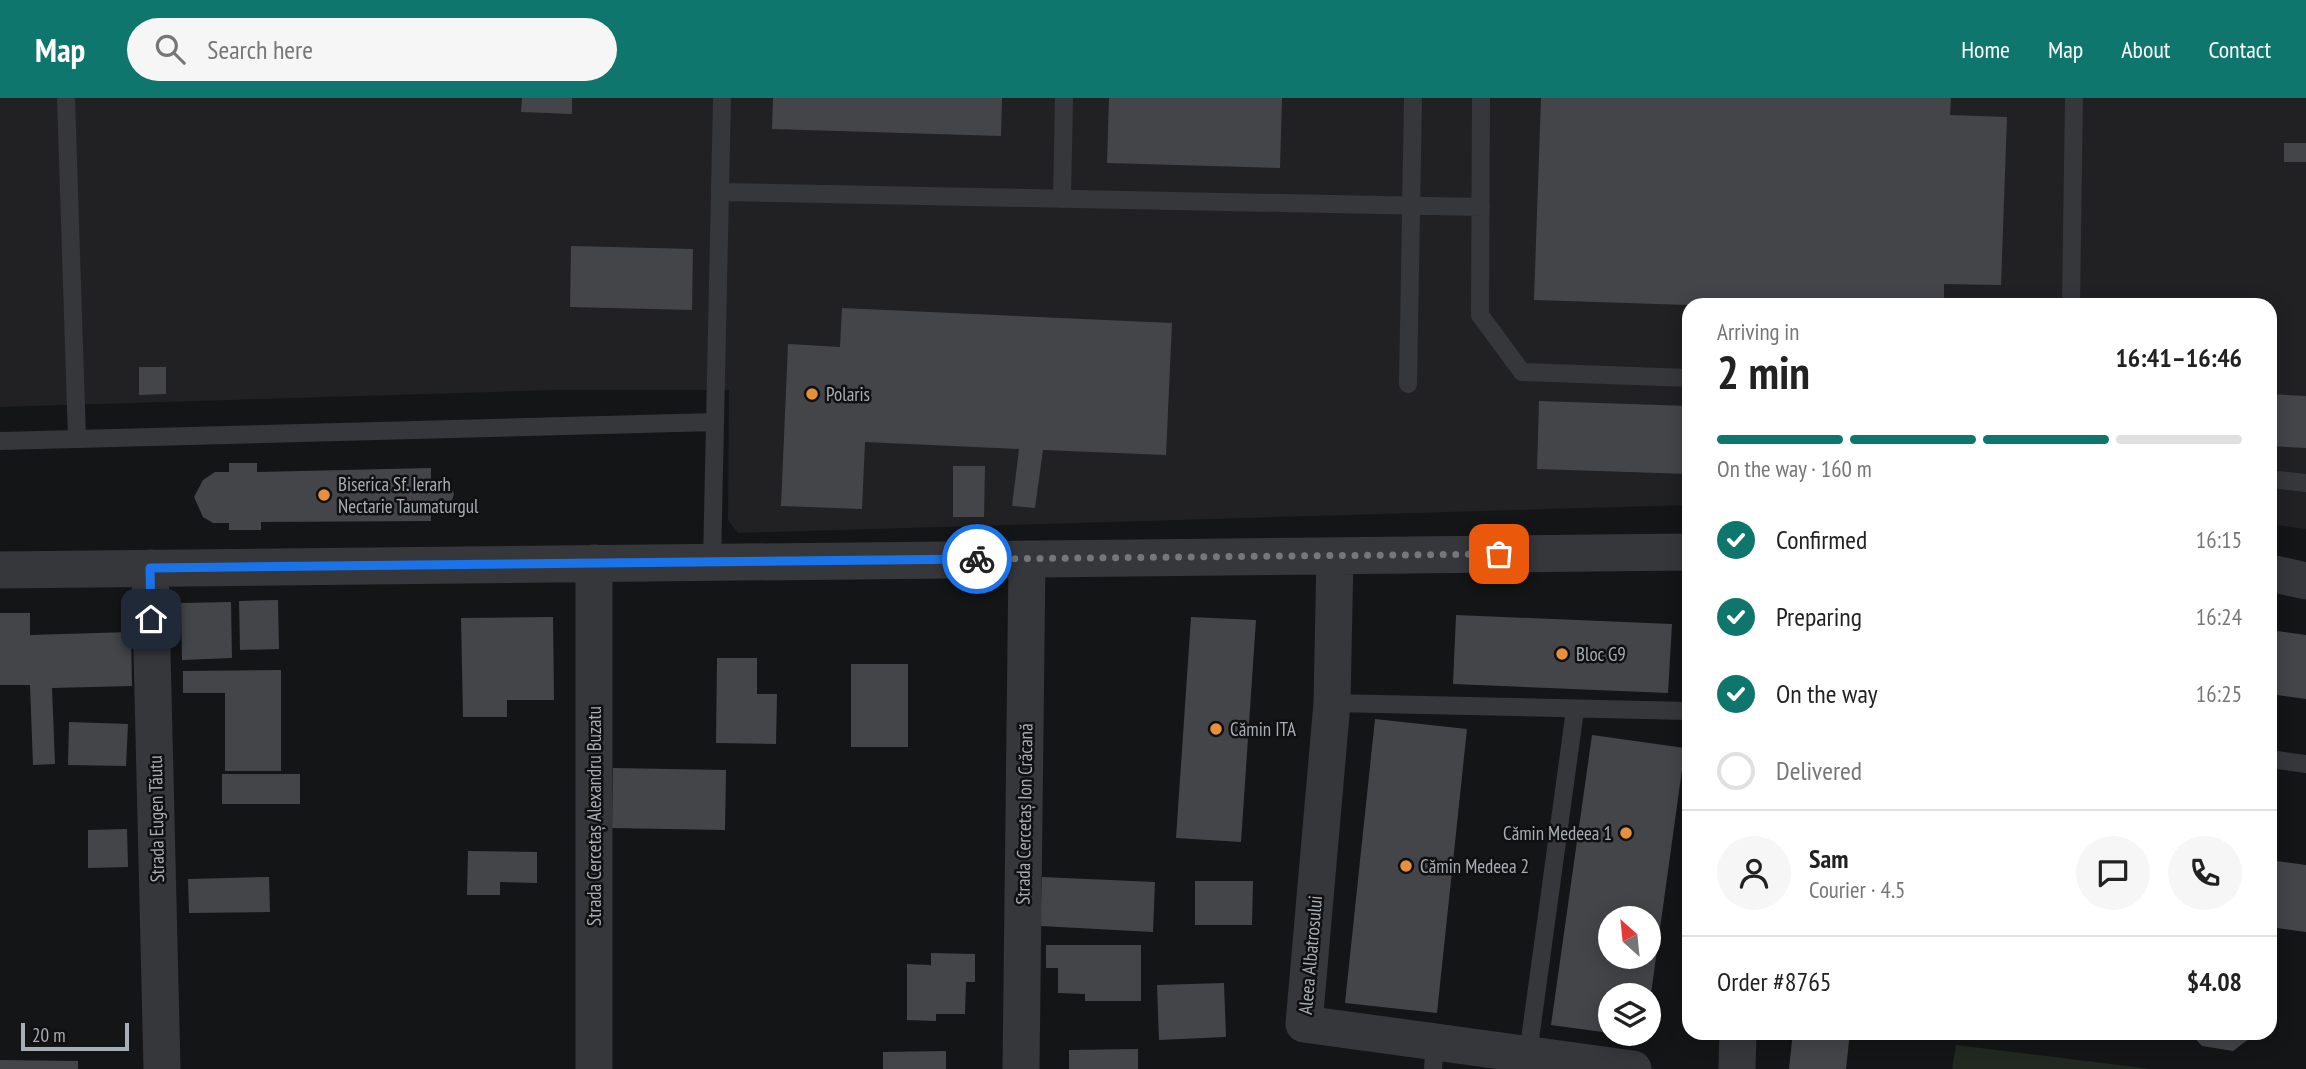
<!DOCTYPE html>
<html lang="en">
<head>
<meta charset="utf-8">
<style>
	:root { --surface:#fff; --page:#f6f6f6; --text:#222; --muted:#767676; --line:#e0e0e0; --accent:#0f766e }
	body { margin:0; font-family:"PT Sans Narrow",sans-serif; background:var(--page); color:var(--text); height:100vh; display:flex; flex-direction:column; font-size:26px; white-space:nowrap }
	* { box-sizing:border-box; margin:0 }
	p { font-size:23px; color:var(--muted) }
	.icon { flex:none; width:38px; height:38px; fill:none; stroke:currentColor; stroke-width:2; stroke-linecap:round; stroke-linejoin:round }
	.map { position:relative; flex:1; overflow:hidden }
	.panel { position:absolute; left:1682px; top:200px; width:595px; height:742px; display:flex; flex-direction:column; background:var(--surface); border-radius:21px; box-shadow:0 4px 18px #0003 }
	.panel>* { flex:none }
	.needle { width:46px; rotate:333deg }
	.fabs { position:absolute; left:1598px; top:808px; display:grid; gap:14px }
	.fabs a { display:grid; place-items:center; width:63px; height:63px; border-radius:50%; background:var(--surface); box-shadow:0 4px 18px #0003; font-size:35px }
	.scale { position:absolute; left:21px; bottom:18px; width:108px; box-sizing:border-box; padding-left:7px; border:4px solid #a7aeb5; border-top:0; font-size:19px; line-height:24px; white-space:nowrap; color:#a7aeb5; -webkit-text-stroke:5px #101011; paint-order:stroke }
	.pin { position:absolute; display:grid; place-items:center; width:60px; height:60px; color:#fff; margin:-30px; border-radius:14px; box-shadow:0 4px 10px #0006 }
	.courier { position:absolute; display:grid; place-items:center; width:70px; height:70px; margin:-35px; border:5px solid #1a73e8; border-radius:50%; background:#fff; color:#222; box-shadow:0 2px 9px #0007 }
	.summary em { font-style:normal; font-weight:600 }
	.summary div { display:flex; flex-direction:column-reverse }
	.summary { display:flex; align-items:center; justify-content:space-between; height:119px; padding:0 35px }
	h1 { font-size:46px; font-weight:600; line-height:52px }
	.bar { display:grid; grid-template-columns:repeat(4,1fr); gap:10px 7px; align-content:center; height:84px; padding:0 35px }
	.bar i { height:9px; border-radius:5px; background:var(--line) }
	.bar .active { background:var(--accent) }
	.bar p { grid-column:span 4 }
	.line { display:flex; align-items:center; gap:18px; padding:0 35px; border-top:2px solid var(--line) }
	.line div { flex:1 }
	.round { display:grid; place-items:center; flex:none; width:74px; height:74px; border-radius:37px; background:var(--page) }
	ol { padding:0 35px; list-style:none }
	li { display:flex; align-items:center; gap:21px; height:77px }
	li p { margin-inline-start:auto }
	li .icon { padding:7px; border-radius:50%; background:var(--accent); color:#fff; stroke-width:4 }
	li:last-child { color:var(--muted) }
	li i { width:38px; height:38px; border:4px solid var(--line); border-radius:50% }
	header { display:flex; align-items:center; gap:42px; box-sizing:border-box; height:98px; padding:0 35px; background:var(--accent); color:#fff }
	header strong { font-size:33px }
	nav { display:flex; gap:38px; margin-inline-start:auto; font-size:24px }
	.search { width:490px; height:63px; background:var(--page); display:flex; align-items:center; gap:18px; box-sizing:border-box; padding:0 24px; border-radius:38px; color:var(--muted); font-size:26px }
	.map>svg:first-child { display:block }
	.built { fill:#212123 }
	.green { fill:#212921 }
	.building { fill:#444549; fill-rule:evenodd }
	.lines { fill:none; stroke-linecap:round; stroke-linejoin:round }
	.service { stroke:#36373b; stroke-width:18 }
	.minor { stroke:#36373b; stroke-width:37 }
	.done { stroke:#74787d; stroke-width:7; stroke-dasharray:0 12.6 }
	.route { stroke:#1a73e8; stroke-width:9 }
	.poi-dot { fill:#e6903c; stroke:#101011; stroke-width:2.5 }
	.labels { text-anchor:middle; stroke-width:5; stroke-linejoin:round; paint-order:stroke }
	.poi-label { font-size:19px; fill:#a7aeb5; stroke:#101011; text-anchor:start }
	.street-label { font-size:19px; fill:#a7aeb5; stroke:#101011 }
</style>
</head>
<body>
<header>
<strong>Map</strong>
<div class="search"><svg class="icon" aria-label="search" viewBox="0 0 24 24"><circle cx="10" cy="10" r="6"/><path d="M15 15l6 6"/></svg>Search here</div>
<nav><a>Home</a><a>Map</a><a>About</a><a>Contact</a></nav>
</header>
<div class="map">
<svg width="2306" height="971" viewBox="0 0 2306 971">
	<rect width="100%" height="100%" fill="#141516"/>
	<!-- built -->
	<path class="built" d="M 0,0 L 2306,0 L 2306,431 L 2270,426 L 2270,206 L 1689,206 L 1689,407 L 738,435 L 728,422 L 729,292 L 557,292 L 0,309 Z"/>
	<!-- green -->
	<path class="green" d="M 1956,947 L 2151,971 L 1952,971 Z"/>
	<!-- building -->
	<path class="building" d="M 522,0 L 572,0 L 572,16 L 521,14 Z
		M 773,0 L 1002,0 L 1001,38 L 772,31 Z
		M 1109,0 L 1282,0 L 1280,70 L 1107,65 Z
		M 1541,0 L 1951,0 L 1950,17 L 2007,19 L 2001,187 L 1944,186 L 1944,206 L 1689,207 L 1534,202 Z
		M 2284,45 L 2306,45 L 2306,64 L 2284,64 Z
		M 571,148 L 693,151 L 692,212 L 570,209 Z
		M 842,210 L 1172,225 L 1166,357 L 1043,352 L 1035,410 L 1012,408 L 1019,351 L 865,344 L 862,411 L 781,408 L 788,246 L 840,249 Z
		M 139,269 L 166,269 L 166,296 L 139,297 Z
		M 2270,296 L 2306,298 L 2306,350 L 2270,348 Z
		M 1539,303 L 1689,308 L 1689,376 L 1537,371 Z
		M 229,365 L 257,365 L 257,374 L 431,370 L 431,383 L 443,383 L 450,387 L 454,396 L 451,405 L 443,409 L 431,409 L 431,423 L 261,424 L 261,432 L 229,432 L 229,425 L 213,425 L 203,419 L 194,399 L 203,382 L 215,374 L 229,374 Z
		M 953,368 L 985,368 L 984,419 L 953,419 Z
		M 278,502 L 279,551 L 240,552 L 239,503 Z
		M 231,504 L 232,560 L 182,562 L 181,505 Z
		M 0,515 L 30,515 L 30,537 L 131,534 L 132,588 L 52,590 L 55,666 L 33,667 L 30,587 L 0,587 Z
		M 1456,517 L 1672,526 L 1668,595 L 1453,586 Z
		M 553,519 L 554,602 L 507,602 L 507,619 L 463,619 L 461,520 Z
		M 1191,519 L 1256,522 L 1241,744 L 1176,740 Z
		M 2270,532 L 2306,537 L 2306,601 L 2270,596 Z
		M 717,560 L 757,560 L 757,596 L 777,596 L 776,646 L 716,645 Z
		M 851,566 L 908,566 L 908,649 L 851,649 Z
		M 281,572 L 281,673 L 225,673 L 225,595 L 183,595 L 183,573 Z
		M 1375,621 L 1467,631 L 1437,915 L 1345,905 Z
		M 69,624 L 128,626 L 126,668 L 68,667 Z
		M 1592,637 L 1685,650 L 1650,903 L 1648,898 L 1610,898 L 1610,935 L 1551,927 ZM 1610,821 L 1648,821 L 1648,859 L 1610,859 Z
		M 613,670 L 726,672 L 725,732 L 612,730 Z
		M 222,676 L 300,676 L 300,706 L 222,706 Z
		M 127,731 L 128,769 L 88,770 L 88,732 Z
		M 468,753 L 537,754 L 537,785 L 500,784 L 500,797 L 467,797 Z
		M 2270,762 L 2306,767 L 2306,834 L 2270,829 Z
		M 269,779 L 270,814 L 189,815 L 188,781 Z
		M 1042,779 L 1155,784 L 1153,834 L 1040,828 Z
		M 1195,783 L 1253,783 L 1252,827 L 1195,827 Z
		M 1046,847 L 1141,847 L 1141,903 L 1085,903 L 1085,896 L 1058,895 L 1058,870 L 1046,870 Z
		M 931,855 L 975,856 L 975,884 L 966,884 L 965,916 L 936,916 L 936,923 L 907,922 L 907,866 L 931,867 Z
		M 1224,885 L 1226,939 L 1159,942 L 1157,887 Z
		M 1793,934 L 1850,934 L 1846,971 L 1789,971 Z
		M 2189,934 L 2258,934 L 2233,953 L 2202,948 Z
		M 1138,951 L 1138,971 L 1069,971 L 1069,952 Z
		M 946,953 L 946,971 L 883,971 L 883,954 Z
		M 0,962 L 78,963 L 78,971 L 0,971 Z"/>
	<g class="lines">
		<!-- service -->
		<path class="service" d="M 66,0 L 77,341
			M 1481,0 L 1480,217 L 1522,274 L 1689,280
			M 720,94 L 1481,109
			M 1062,101 L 1064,0
			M 2071,206 L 2074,0
			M 1408,286 L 1413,0
			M 0,343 L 715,324
			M 2270,381 L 2306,385
			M 712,464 L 722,0
			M 1332,605 L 1689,613
			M 2270,661 L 2306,666
			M 1528,956 L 1575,612
			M 1433,971 L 1435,944"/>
		<!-- minor -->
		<path class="minor" d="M 1335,458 L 1332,605 L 1304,926 L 1633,971
			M 150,470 L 162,971
			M 0,472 L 1689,454
			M 2270,475 L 2306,483
			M 594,971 L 594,465
			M 1021,971 L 1027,461
			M 1737,971 L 1738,934"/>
	</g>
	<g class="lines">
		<!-- done -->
		<path class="done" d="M 977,461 L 1499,456"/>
		<!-- route -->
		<path class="route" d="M 151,521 L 150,470 L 977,461"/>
	</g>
	<!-- markers -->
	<g class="poi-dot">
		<circle cx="812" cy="296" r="7"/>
		<circle cx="324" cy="397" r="7"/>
		<circle cx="1562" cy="556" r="7"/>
		<circle cx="1216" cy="631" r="7"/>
		<circle cx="1626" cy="735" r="7"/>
		<circle cx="1406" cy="768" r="7"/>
	</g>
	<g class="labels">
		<!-- poi labels -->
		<g class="poi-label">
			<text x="826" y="303">Polaris</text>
			<text x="338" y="393">Biserica Sf. Ierarh<tspan x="338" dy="22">Nectarie Taumaturgul</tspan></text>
			<text x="1576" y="563">Bloc G9</text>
			<text x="1230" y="638">Cămin ITA</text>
			<text x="1612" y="742" text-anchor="end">Cămin Medeea 1</text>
			<text x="1420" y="775">Cămin Medeea 2</text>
		</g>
		<!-- street labels -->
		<g class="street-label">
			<text transform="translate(1024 716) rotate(-89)" y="7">Strada Cercetaș Ion Crăcană</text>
			<text transform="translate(594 718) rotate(-90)" y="7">Strada Cercetaș Alexandru Buzatu</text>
			<text transform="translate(156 721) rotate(-91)" y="7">Strada Eugen Tăutu</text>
			<text transform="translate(1310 857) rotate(-85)" y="7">Aleea Albatrosului</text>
		</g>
	</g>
</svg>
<div class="fabs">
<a><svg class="needle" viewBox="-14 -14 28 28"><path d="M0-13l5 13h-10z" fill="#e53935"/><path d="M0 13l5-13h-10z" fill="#767676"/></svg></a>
<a><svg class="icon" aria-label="layers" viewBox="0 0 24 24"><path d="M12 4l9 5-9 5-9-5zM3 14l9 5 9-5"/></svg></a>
</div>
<div class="scale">20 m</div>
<div class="pin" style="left:1499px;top:456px;background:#ea580c"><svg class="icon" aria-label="bag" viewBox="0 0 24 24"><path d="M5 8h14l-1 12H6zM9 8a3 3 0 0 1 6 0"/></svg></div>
<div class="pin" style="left:151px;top:521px;background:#1f2937"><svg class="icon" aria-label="home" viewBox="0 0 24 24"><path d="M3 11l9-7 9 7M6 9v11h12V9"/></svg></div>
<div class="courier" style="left:977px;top:461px"><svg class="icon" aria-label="bike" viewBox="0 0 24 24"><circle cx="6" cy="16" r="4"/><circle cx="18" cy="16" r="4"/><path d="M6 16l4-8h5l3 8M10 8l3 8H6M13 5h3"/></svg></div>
<section class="panel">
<div class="summary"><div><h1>2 min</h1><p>Arriving in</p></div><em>16:41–16:46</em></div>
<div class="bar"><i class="active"></i><i class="active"></i><i class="active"></i><i></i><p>On the way · 160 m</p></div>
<ol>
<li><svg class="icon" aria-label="check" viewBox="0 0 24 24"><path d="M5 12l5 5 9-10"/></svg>Confirmed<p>16:15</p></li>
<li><svg class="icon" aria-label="check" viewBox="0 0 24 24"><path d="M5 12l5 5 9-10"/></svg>Preparing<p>16:24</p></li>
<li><svg class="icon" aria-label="check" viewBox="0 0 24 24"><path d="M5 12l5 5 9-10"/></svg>On the way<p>16:25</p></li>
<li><i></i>Delivered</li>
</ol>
<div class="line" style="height:126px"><a class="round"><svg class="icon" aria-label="person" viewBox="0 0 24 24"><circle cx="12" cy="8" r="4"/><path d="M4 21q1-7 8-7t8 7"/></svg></a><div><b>Sam</b><p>Courier · 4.5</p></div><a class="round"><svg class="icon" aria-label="chat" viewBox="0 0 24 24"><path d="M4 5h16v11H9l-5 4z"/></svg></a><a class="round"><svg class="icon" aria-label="phone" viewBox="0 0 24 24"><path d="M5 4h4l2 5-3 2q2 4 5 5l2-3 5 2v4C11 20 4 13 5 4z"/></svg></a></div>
<div class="line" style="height:91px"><div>Order #8765</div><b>$4.08</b></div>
</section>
</div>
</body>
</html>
